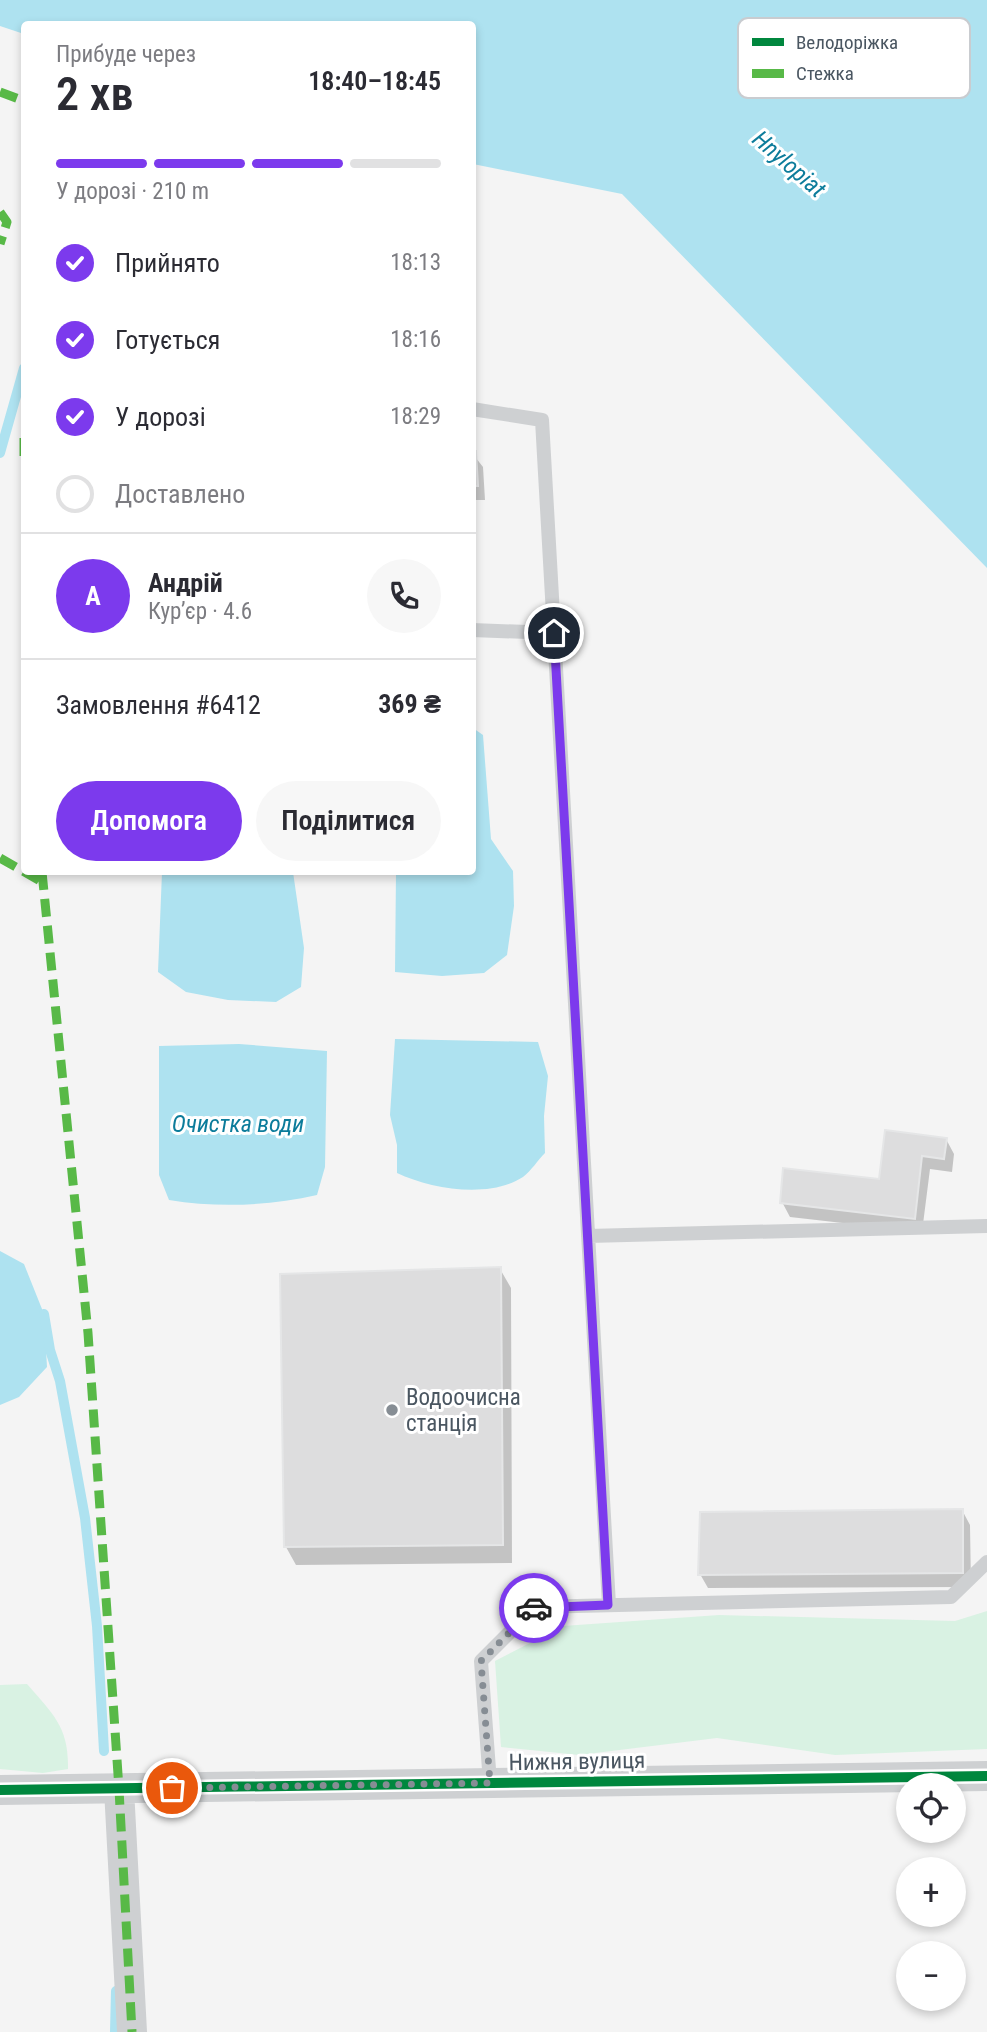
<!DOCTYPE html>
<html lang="uk">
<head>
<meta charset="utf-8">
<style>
	:root { --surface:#fff; --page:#f7f7f7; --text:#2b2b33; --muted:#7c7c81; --line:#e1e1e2; --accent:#7c3aed }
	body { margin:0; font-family:"Roboto Condensed",sans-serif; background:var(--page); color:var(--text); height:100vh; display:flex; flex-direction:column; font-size:26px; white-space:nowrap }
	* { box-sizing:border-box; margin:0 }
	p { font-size:23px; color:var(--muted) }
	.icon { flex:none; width:38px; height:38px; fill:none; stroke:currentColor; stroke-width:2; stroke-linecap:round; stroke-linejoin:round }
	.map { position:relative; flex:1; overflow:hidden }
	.sheet { position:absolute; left:21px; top:21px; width:455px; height:854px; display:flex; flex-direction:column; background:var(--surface); border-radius:7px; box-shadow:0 4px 10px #0003 }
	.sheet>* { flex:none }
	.controls { position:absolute; left:896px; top:1773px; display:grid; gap:14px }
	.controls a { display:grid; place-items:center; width:70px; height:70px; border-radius:50%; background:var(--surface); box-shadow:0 4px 10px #0003; font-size:35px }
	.pin { position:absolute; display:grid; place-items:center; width:60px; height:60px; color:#fff; margin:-30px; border:4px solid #fff; border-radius:50%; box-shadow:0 2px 7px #0007 }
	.courier { position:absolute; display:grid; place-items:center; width:70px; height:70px; margin:-35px; border:5px solid #7c3aed; border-radius:50%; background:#fff; color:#222; box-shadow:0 2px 9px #0007 }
	.headline em { font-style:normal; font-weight:600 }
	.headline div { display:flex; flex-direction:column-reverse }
	.headline { display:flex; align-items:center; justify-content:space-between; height:119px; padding:0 35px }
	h1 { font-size:46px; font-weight:600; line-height:52px }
	.bar { display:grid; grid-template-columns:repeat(4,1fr); gap:10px 7px; align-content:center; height:84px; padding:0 35px }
	.bar i { height:9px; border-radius:5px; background:var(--line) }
	.bar .selected { background:var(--accent) }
	.bar p { grid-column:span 4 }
	.line { display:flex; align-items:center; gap:18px; padding:0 35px; border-top:2px solid var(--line) }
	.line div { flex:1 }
	.round { display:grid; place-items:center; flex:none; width:74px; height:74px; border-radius:37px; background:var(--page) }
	ol { padding:0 35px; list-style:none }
	li { display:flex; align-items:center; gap:21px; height:77px }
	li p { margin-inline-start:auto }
	li .icon { padding:7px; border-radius:50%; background:var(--accent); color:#fff; stroke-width:4 }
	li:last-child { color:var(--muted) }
	li i { width:38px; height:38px; border:4px solid var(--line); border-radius:50% }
	.button { display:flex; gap:14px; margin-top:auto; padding:14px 35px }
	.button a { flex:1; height:80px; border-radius:42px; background:var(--accent); color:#fff; font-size:28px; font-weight:600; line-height:80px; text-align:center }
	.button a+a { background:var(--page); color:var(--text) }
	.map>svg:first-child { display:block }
	.green { fill:#d9f2e3 }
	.water { fill:#aee2f0 }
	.shadow { fill:#0003 }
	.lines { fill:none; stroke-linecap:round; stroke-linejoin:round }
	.stream { stroke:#aee2f0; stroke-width:10 }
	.building { fill:#ddddde; stroke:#e5e6e7; stroke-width:2 }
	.service { stroke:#ced0d2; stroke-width:14 }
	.minor { stroke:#ced0d2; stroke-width:30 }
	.quiet { stroke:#58b947; stroke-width:9; stroke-dasharray:18 9; stroke-linecap:butt }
	.cycleway-casing { stroke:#fff; stroke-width:15 }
	.cycleway { stroke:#00873e; stroke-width:10 }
	.done { stroke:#868d94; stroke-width:7; stroke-dasharray:0 12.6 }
	.route { stroke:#7c3aed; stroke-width:9 }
	.poi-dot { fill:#868d94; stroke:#fff; stroke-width:2.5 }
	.labels { text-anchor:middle; stroke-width:6; stroke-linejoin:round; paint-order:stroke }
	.poi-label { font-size:23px; fill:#4a5661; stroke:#fff; text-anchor:start }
	.street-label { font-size:23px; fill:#4a5661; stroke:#fff }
	.water-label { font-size:24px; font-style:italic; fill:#0c7c9b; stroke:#fff }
	.key { fill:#fff; stroke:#c9ccd0; stroke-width:2 }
	.key-label { font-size:19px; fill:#4a5661 }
</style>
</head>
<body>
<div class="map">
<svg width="987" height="2032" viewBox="0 0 987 2032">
	<rect width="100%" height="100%" fill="#f4f4f4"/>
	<!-- green -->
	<path class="green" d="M 987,1611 L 987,1749 L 835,1755 L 717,1738 L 579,1755 L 501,1747 L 495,1661 L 563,1626 L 719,1615 L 955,1621 Z
		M 27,1684 C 53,1714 69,1727 68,1769 L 43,1773 L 0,1769 L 0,1685 Z"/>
	<!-- water -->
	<path class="water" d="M 0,0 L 987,0 L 987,568 L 622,194 L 473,164 L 472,24 L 24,24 L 24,34 L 0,26 Z
		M 473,728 L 483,735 L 491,839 L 513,871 L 514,906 L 507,955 L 484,973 L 442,976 L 395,972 L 396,872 L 472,872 Z
		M 162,872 L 293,872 L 304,948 L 301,987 L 276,1002 L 228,1000 L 186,992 L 158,972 Z
		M 395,1039 L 538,1042 L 548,1076 L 544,1116 L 545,1153 C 538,1160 531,1171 523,1177 C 489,1199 431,1189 397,1173 L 397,1145 L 390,1115 Z
		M 239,1044 L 327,1051 L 325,1167 L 317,1195 C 269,1206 218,1208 169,1200 L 159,1175 L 159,1046 Z
		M 0,1251 L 24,1264 L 44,1314 L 47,1367 L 19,1397 L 0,1405 Z"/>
	<!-- shadow -->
	<path class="shadow" d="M 472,453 L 483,467 L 485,500 L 472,500 Z
		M 946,1139 L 954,1154 L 952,1172 L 930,1169 L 922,1232 L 790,1217 L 782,1202 L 881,1181 Z
		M 500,1269 L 511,1288 L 512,1563 L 296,1565 L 286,1547 Z
		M 962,1510 L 970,1525 L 971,1587 L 708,1588 L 700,1574 Z"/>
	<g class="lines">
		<!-- stream -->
		<path class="stream" d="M 0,453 L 24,368
			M 44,1314 L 50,1350 L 60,1381 L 85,1518 L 97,1626 L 104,1751
			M 115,2032 L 116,1991"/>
	</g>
	<!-- building -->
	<path class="building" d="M 472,451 L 476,451 L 478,486 L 472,486 Z
		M 885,1130 L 947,1138 L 944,1159 L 922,1156 L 915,1219 L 780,1203 L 783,1168 L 879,1179 Z
		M 501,1267 L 503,1545 L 284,1547 L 280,1274 Z
		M 963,1509 L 963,1573 L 698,1575 L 700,1512 Z"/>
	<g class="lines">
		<!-- service -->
		<path class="service" d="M 472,409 L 542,420 L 609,1605
			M 472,630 L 554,633
			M 588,1236 L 987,1226
			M 490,1783 L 481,1661 L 535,1607 L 951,1597 L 987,1562"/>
		<!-- minor -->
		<path class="minor" d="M 119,1789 L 132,2032
			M 0,1790 L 987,1776"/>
		<!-- quiet -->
		<path class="quiet" d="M 0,92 L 24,101
			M 0,212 L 7,222 L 0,244
			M 24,438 L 24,459
			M 0,858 L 42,882
			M 42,872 L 88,1333 L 119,1789 L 132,2032"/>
		<defs>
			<path id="cycleway" d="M 0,1790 L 987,1776"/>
		</defs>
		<!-- cycleway casing -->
		<use href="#cycleway" class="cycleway-casing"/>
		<!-- cycleway -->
		<use href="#cycleway" class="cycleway"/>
	</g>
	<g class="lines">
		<!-- done -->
		<path class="done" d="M 172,1788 L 490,1783 L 481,1661 L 534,1608"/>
		<!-- route -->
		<path class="route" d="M 534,1608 L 608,1605 L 554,633"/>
	</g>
	<!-- markers -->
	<circle class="poi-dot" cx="392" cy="1410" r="7"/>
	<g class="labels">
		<!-- poi labels -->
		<g class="poi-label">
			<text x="406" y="1405">Водоочисна<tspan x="406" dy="26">станція</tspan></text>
		</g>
		<!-- street labels -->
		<g class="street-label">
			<text transform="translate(577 1761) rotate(-1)" y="8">Нижня вулиця</text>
		</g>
		<!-- water labels -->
		<g class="water-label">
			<text transform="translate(789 164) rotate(41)" y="8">Hnylopiat</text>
			<text x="238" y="1132">Очистка води</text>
		</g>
	</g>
	<!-- legend -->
	<rect x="738" y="18" width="232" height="80" rx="10" class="key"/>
	<rect x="752" y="38" width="32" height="8" fill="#00873e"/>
	<rect x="752" y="69" width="32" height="9" fill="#58b947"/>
	<g class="key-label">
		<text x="796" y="49">Велодоріжка</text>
		<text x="796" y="80">Стежка</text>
	</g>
</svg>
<div class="controls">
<a><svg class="icon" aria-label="locate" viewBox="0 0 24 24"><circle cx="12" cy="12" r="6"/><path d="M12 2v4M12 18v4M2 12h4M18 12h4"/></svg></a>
<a>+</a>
<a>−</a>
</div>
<div class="pin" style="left:172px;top:1788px;background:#ea580c"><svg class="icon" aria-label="bag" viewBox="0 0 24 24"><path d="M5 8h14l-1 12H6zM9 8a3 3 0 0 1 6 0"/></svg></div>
<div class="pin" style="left:554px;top:633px;background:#1f2937"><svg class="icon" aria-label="home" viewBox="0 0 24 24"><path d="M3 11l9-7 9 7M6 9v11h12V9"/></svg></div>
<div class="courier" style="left:534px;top:1608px"><svg class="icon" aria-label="car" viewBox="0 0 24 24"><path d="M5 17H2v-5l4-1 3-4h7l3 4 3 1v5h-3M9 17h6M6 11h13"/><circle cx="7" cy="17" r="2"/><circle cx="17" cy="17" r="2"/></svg></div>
<section class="sheet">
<div class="headline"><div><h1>2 хв</h1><p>Прибуде через</p></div><em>18:40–18:45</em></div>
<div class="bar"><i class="selected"></i><i class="selected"></i><i class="selected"></i><i></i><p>У дорозі · 210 m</p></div>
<ol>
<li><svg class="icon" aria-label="check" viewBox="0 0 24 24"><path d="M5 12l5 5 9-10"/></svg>Прийнято<p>18:13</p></li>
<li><svg class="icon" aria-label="check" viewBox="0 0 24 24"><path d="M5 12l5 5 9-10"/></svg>Готується<p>18:16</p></li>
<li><svg class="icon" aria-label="check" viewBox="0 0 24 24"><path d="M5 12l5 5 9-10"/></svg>У дорозі<p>18:29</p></li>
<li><i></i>Доставлено</li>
</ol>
<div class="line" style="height:126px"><b class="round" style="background:var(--accent);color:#fff">А</b><div><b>Андрій</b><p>Кур’єр · 4.6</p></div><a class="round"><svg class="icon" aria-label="phone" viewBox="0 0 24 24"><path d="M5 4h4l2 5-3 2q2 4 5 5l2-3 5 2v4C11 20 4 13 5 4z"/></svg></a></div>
<div class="line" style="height:91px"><div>Замовлення #6412</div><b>369 ₴</b></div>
<div class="button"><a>Допомога</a><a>Поділитися</a></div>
</section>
</div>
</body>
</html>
